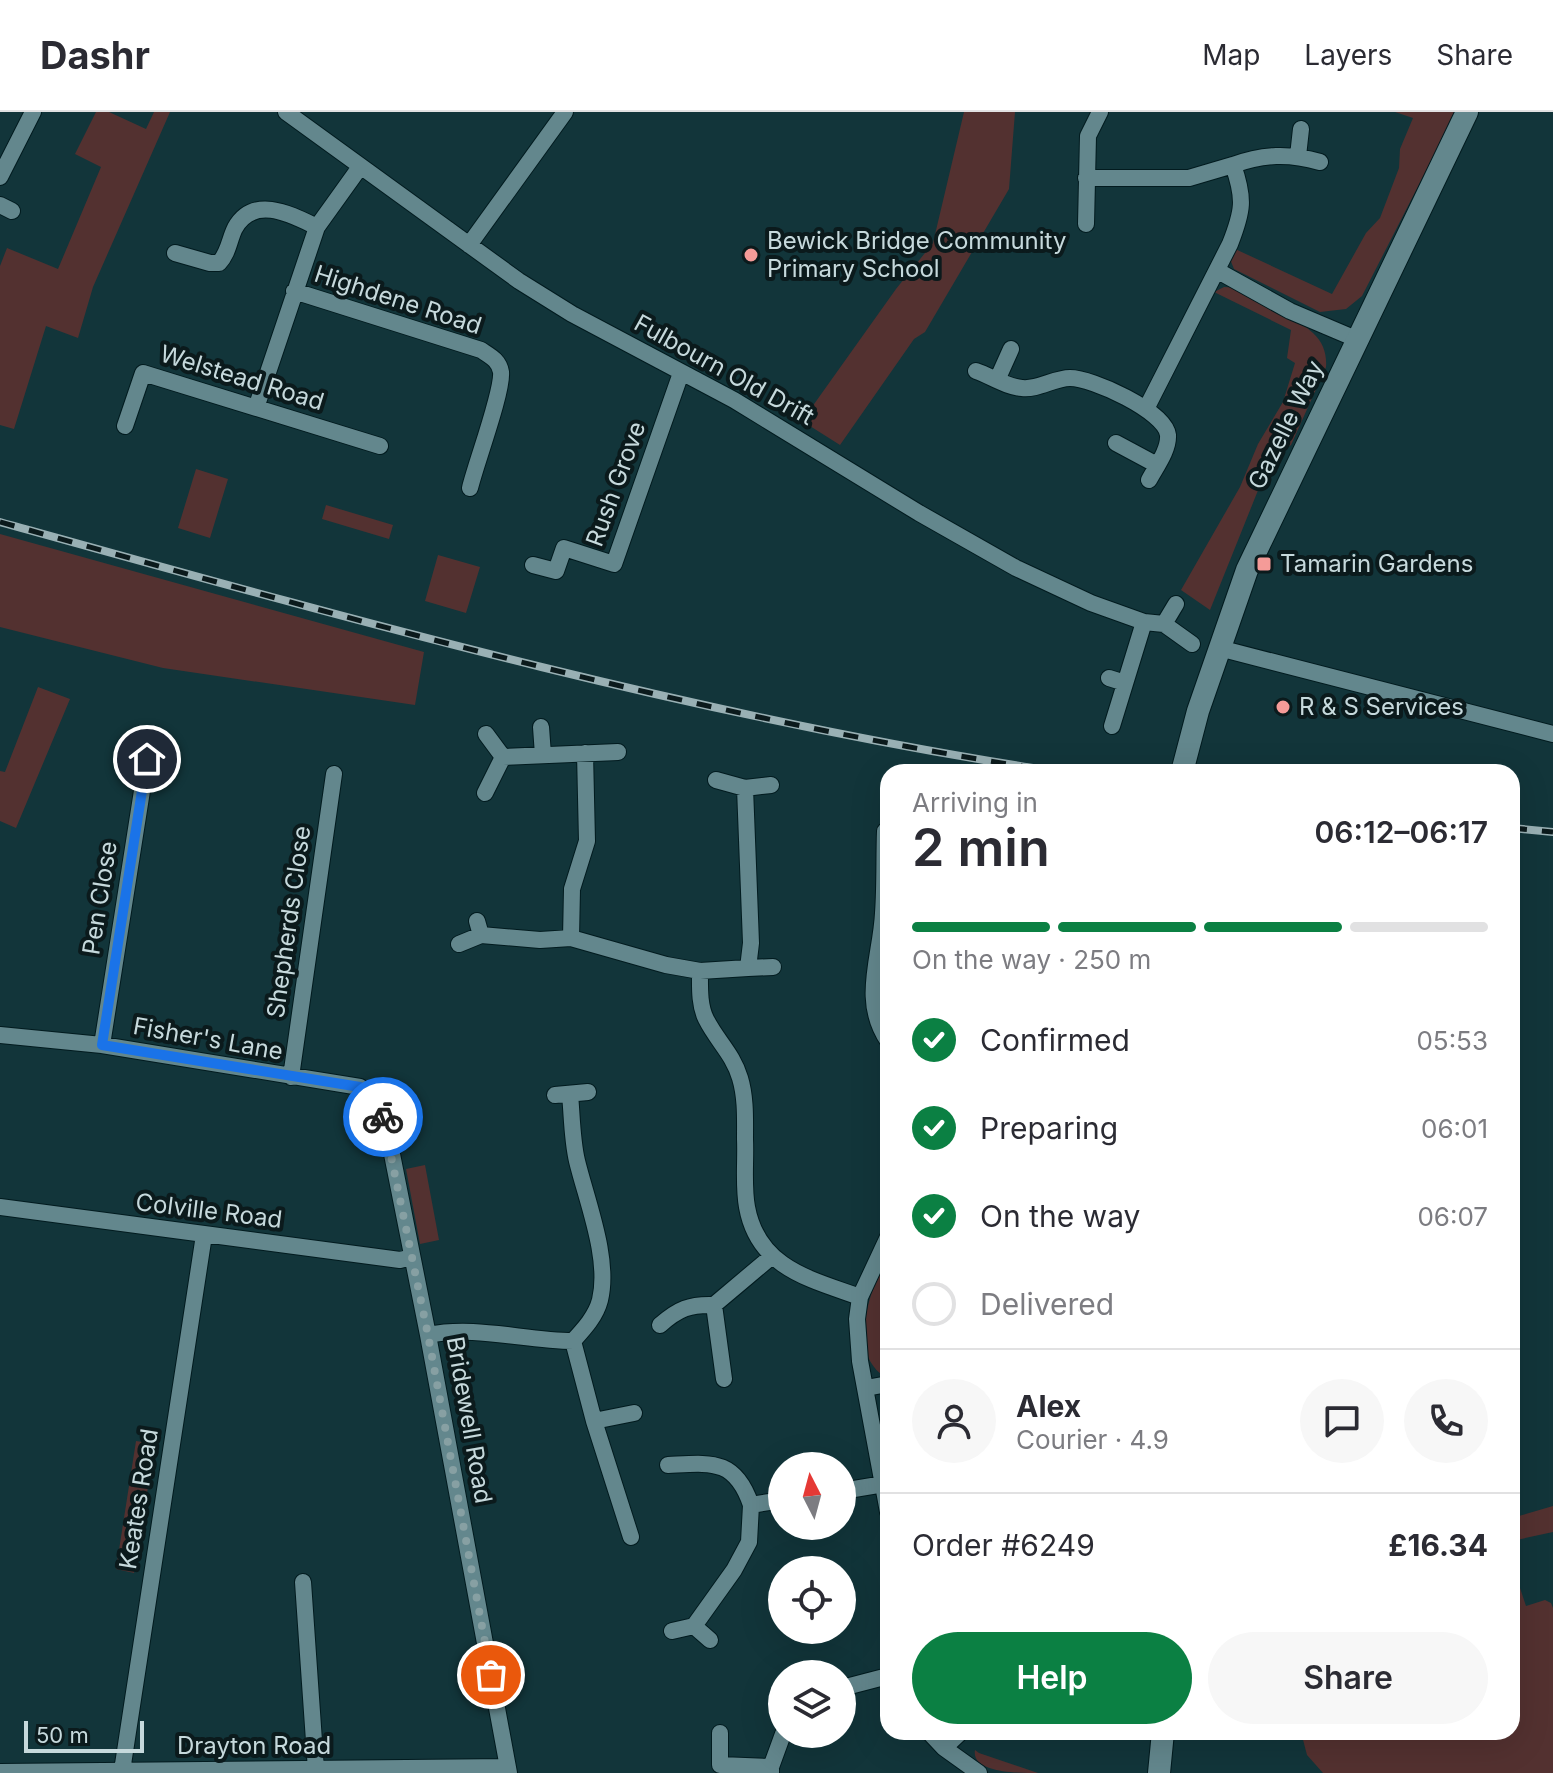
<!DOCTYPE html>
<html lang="en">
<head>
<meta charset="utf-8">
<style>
	:root { --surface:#fff; --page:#f7f7f7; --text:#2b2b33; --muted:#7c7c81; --line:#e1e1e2; --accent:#0b8043 }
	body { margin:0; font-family:Inter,sans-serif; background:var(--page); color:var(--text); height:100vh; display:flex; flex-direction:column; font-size:30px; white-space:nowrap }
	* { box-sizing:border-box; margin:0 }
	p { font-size:26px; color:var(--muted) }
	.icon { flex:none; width:44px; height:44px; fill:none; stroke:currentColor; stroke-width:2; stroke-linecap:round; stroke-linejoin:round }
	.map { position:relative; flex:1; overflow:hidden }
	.details { position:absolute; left:880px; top:652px; width:640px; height:976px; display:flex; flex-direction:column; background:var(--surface); border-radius:24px; box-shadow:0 8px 32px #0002 }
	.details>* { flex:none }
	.needle { width:52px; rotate:354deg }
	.fabs { position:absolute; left:768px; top:1340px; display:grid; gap:16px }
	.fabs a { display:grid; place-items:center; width:88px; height:88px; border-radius:50%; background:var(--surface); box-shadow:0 8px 32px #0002; font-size:40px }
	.scale { position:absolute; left:24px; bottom:20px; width:120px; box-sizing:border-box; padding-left:8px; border:4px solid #c6d9dc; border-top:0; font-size:22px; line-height:28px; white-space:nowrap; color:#c6d9dc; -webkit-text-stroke:6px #0b1a1c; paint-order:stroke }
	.pin { position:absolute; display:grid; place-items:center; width:68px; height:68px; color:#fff; margin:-34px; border:4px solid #fff; border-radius:50%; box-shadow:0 2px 8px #0007 }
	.courier { position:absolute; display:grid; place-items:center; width:80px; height:80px; margin:-40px; border:6px solid #1a73e8; border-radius:50%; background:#fff; color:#222; box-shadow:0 2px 10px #0007 }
	.head em { font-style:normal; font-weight:600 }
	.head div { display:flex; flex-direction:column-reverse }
	.head { display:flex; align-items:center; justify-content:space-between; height:136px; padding:0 32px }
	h1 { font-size:52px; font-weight:600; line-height:60px }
	.bar { display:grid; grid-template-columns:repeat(4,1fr); gap:12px 8px; align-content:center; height:96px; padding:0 32px }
	.bar i { height:10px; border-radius:6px; background:var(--line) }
	.bar .active { background:var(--accent) }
	.bar p { grid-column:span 4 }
	.line { display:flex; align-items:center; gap:20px; padding:0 32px; border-top:2px solid var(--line) }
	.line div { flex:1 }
	.round { display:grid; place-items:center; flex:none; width:84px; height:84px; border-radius:42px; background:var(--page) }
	ol { padding:0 32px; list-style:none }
	li { display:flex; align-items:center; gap:24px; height:88px }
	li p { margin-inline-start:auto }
	li .icon { padding:8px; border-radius:50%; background:var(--accent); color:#fff; stroke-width:4 }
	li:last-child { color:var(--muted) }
	li i { width:44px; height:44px; border:4px solid var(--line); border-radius:50% }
	.cta { display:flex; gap:16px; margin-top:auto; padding:16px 32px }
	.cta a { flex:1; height:92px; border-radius:48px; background:var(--accent); color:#fff; font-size:32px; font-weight:600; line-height:92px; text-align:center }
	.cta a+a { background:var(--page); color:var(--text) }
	header { display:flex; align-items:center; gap:48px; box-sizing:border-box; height:112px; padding:0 40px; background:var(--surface); border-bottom:2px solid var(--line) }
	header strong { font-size:38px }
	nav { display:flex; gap:44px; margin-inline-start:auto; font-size:28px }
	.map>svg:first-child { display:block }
	.green { fill:#533130 }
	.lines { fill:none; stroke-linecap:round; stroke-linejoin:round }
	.street-casing { stroke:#021b1f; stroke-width:18 }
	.secondary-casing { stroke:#021b1f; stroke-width:24 }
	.street { stroke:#63878d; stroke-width:16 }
	.secondary { stroke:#63878d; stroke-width:22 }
	.rail-casing { stroke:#99b0b4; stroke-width:8 }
	.rail { stroke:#0b1a1c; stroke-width:5; stroke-dasharray:15; stroke-linecap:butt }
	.done { stroke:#87a0a3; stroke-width:8; stroke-dasharray:0 14.4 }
	.route { stroke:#1a73e8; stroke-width:10 }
	.poi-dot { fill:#f59b98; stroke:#0b1a1c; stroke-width:3 }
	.labels { text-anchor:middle; stroke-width:8; stroke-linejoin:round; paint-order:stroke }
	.poi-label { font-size:24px; fill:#c6d9dc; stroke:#0b1a1c; text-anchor:start }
	.street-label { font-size:24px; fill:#c6d9dc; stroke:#0b1a1c }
</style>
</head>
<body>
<header>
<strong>Dashr</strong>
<nav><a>Map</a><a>Layers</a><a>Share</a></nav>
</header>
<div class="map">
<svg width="1553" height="1661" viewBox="0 0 1553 1661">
	<rect width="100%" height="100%" fill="#12353a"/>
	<!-- green -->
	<path class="green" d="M 96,0 L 109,0 L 146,17 L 154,0 L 170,0 L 93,175 L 78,226 L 46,214 L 14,317 L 0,313 L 0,154 L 7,136 L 58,157 L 101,55 L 75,42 Z
		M 964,0 L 1015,0 L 1009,77 L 925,220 L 914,227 L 840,333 L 802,309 L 896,177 L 933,131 Z
		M 1395,0 L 1456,0 L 1362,184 L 1346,197 L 1320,200 L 1234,157 L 1230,147 L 1233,136 L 1332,182 L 1366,121 L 1380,106 L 1399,56 L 1400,37 L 1413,6 Z
		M 1224,175 C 1248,175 1295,204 1313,221 C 1323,230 1327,242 1326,255 L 1291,333 L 1271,346 L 1210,498 L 1181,478 L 1240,375 L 1258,332 L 1283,290 L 1295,251 L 1287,246 L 1291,218 L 1214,180 Z
		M 196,357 L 228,367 L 210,426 L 178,416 Z
		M 326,393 L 393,413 L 389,427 L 322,407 Z
		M 0,422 L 424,540 L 415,593 L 163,556 L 0,515 Z
		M 438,443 L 480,455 L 466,501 L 425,489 Z
		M 38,575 L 70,587 L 16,716 L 0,709 L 0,659 L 5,660 Z
		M 425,1053 L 439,1128 L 420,1132 L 406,1057 Z
		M 888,1139 L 888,1191 L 881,1262 C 846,1234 874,1172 888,1139 Z
		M 136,1329 L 155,1332 L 134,1461 L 116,1457 Z
		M 1553,1394 L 1553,1420 L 1512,1429 L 1512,1406 Z
		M 1512,1452 L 1526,1494 L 1545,1488 L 1551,1491 L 1553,1496 L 1553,1661 L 1323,1661 L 1307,1643 L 1301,1620 L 1512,1620 Z
		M 975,1638 L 979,1641 L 1038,1661 C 1018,1661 971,1661 975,1638 Z"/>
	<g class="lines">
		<defs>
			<path id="street" d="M 286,0 L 519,169 L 572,202 L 734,288 L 919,401 L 1016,456 L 1091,491 L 1144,510 L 1164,512 L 1192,532
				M 1298,44 L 1301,17
				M 1233,53 C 1263,42 1289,41 1320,50
				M 0,65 L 33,0
				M 1086,66 L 1189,66 L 1233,53 C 1245,87 1243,99 1230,132 L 1147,295
				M 0,93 L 12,99
				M 1086,112 L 1088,24 L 1100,0
				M 469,133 L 565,0
				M 175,141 L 210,151 L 219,151 C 229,140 229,128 235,116 C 254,82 292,103 317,115
				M 1218,159 L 1290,199 L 1356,227
				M 294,179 L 481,238 C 490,244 499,248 501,260 C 503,279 476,351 470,376
				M 976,259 C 991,264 1006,275 1022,276 C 1038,278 1054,266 1070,266 C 1092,266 1165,299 1168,323 C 1169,338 1156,355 1149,368
				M 998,266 L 1011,237
				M 256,296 L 317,115 L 360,55
				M 125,314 L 143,261 L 380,334
				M 1116,331 L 1157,353
				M 533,453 L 556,459 L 564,436 L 614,452 L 681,261
				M 1164,512 L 1176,492
				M 1219,536 L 1553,622
				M 1109,566 L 1125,571
				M 1112,614 L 1144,510
				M 541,615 L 543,643
				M 585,641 L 587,729 L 572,777 L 571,826 L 666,853 L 700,859 C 700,875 699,893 706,907 C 717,929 733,942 740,966 C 746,986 745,1007 745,1027 C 746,1049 743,1074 747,1095 C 758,1156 810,1167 860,1185
				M 503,645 L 618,640
				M 716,668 L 745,676 L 771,673
				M 485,681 L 503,645 L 486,622
				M 885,719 C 884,746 885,774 883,801 C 881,845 860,888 888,929
				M 481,823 L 540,828 L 571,826
				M 459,832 L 481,823 L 477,809
				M 748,856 L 773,855
				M 700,859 L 748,856 L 751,831 L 745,676
				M 0,923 L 102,933 L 360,975 L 376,986 L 386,1012 L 428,1223 L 509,1661
				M 102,933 L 147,647
				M 291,965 L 334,662
				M 555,983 L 588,980
				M 0,1095 L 400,1148 L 412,1145
				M 888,1125 L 860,1185 L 857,1207 L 860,1249 L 888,1400
				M 714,1193 L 724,1267
				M 660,1213 C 678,1197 690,1192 714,1193 L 771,1145
				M 428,1223 C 476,1213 525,1229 573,1229 C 584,1217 596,1204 600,1188 C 610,1147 587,1090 577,1049 C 572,1028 572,1004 570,982
				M 573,1229 L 594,1309 L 631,1425
				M 866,1276 L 888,1272
				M 594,1309 L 634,1301
				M 668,1353 C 711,1351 735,1346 751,1393
				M 842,1379 L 884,1372
				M 303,1470 L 316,1658
				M 672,1519 L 694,1514
				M 710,1528 L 694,1514 L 734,1458 L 749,1430 L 751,1393 L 782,1388
				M 842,1576 L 888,1564
				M 929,1620 L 944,1636 L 979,1661
				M 720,1621 L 720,1653 L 771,1655
				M 944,1636 L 961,1620
				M 122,1659 L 204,1123
				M 0,1660 L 508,1655
				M 771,1661 L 771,1655 L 783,1622"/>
			<path id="secondary" d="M 1182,660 L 1198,599 L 1247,458 L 1467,0
				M 1159,1661 L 1163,1620"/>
		</defs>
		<!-- street casing -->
		<use href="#street" class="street-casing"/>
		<!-- secondary casing -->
		<use href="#secondary" class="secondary-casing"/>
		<!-- street -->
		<use href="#street" class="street"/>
		<!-- secondary -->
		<use href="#secondary" class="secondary"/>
		<defs>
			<path id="rail" d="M 0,410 C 349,507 700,606 1059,660
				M 1512,716 L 1553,720"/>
		</defs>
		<!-- rail casing -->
		<use href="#rail" class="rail-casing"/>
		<!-- rail -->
		<use href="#rail" class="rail"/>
	</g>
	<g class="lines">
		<!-- done -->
		<path class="done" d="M 383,1005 L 428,1223 L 491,1563"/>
		<!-- route -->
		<path class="route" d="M 147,647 L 102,933 L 360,975 L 376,986 L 383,1005"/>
	</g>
	<!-- markers -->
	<g class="poi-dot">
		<circle cx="751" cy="143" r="8"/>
		<rect x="1256" y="444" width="16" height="16" rx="4"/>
		<circle cx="1283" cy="595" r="8"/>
	</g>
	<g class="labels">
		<!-- poi labels -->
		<g class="poi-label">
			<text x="767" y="137">Bewick Bridge Community<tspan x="767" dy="28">Primary School</tspan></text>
			<text x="1280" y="460">Tamarin Gardens</text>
			<text x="1299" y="603">R &amp; S Services</text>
		</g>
		<!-- street labels -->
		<g class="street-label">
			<text transform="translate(398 188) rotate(18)" y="8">Highdene Road</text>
			<text transform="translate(724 258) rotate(29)" y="8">Fulbourn Old Drift</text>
			<text transform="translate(242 266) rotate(17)" y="8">Welstead Road</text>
			<text transform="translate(1286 313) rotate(-64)" y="8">Gazelle Way</text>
			<text transform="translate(616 372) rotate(-70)" y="8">Rush Grove</text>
			<text transform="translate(100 786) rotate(-81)" y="8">Pen Close</text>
			<text transform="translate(289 810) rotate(-82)" y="8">Shepherds Close</text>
			<text transform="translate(208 927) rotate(10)" y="8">Fisher's Lane</text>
			<text transform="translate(209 1099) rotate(7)" y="8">Colville Road</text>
			<text transform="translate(469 1308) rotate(80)" y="8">Bridewell Road</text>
			<text transform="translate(139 1387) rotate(-81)" y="8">Keates Road</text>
			<text x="254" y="1642">Drayton Road</text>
		</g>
	</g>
</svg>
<div class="fabs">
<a><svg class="needle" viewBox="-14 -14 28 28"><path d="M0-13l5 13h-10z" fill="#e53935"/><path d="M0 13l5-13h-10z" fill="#7c7c81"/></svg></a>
<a><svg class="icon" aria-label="locate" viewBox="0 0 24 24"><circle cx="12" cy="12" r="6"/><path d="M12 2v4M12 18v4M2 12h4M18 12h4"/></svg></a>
<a><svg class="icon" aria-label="layers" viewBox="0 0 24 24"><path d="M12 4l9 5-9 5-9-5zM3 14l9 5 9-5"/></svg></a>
</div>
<div class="scale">50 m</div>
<div class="pin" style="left:491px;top:1563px;background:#ea580c"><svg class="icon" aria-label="bag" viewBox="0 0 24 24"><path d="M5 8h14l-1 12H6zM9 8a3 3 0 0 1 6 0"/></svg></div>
<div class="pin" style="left:147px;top:647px;background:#1f2937"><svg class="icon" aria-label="home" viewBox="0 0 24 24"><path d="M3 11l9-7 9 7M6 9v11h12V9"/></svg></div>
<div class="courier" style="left:383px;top:1005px"><svg class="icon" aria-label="bike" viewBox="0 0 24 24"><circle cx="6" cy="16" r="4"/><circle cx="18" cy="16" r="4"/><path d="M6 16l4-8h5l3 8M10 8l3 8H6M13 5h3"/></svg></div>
<section class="details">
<div class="head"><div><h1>2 min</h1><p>Arriving in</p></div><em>06:12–06:17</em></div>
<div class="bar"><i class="active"></i><i class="active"></i><i class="active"></i><i></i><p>On the way · 250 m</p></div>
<ol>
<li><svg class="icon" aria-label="check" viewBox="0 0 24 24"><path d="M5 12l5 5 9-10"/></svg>Confirmed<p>05:53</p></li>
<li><svg class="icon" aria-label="check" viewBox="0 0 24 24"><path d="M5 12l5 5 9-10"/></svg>Preparing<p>06:01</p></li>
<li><svg class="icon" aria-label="check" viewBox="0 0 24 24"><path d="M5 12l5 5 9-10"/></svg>On the way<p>06:07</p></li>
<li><i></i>Delivered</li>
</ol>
<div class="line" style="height:144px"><a class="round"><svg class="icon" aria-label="person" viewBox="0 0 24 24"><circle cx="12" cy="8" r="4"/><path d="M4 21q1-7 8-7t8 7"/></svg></a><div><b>Alex</b><p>Courier · 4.9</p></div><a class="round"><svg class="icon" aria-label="chat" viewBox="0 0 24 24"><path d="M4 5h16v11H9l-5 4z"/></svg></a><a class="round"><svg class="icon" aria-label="phone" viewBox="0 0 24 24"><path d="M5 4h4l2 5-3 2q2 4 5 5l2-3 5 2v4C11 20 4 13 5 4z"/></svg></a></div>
<div class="line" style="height:104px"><div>Order #6249</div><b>£16.34</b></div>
<div class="cta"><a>Help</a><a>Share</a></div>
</section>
</div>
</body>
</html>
